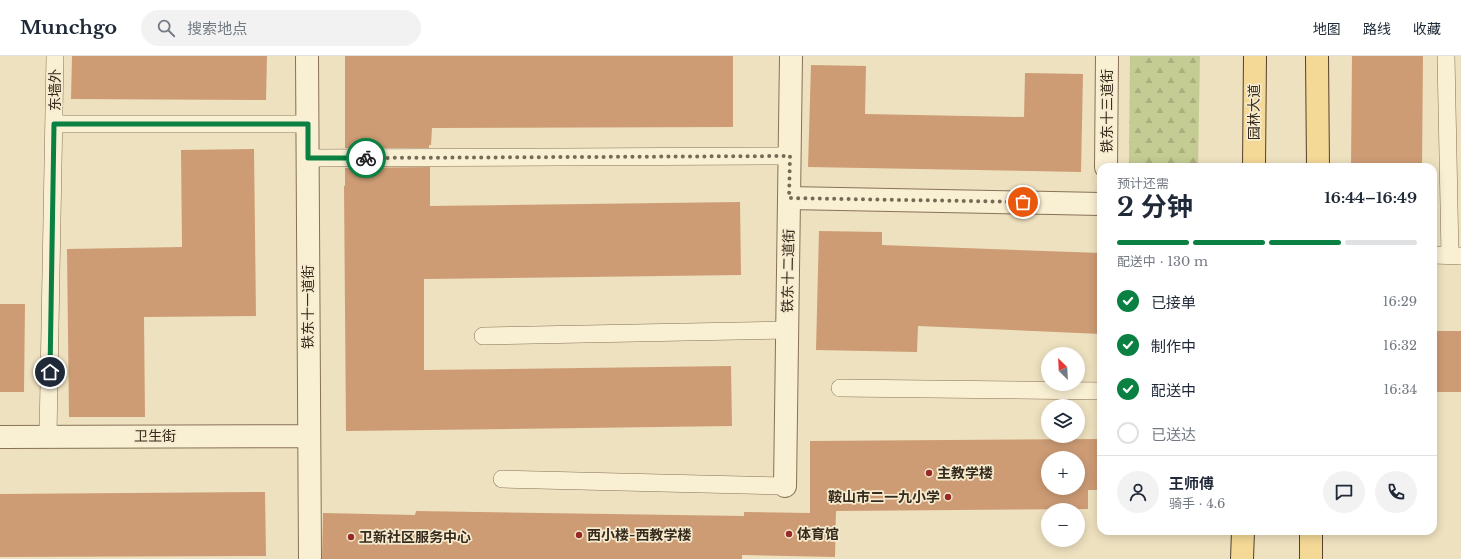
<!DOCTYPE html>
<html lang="zh">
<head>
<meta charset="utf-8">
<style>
	:root { --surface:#fff; --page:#f2f2f3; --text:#1f2937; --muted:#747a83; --line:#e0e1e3; --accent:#0b8043 }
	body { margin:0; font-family:"Libre Baskerville","Noto Sans SC",serif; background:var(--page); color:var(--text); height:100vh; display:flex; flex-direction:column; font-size:15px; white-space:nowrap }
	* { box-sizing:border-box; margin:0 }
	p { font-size:13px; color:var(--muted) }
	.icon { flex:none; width:22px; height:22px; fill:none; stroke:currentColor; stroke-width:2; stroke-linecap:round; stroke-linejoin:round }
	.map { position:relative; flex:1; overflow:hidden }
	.drawer { position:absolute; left:1097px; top:107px; width:340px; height:372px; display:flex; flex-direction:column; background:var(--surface); border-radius:12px; box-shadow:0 2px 10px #0003 }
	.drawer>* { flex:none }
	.needle { width:26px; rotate:336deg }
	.buttons { position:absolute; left:1041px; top:291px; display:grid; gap:8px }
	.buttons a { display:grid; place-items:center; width:44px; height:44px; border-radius:50%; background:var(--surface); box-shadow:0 2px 10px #0003; font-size:20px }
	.pin { position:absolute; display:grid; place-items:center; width:34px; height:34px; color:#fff; margin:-17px; border:2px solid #fff; border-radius:50%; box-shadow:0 1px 4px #0007 }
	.courier { position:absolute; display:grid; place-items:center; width:40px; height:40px; margin:-20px; border:3px solid #0b8043; border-radius:50%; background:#fff; color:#222; box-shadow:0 1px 5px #0007 }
	.overview em { font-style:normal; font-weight:700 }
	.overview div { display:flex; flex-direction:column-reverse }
	.overview { display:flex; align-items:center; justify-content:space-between; height:68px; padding:0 20px }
	h1 { font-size:26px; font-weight:700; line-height:30px }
	.bar { display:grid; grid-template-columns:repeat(4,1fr); gap:6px 4px; align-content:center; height:48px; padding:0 20px }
	.bar i { height:5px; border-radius:3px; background:var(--line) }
	.bar .on { background:var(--accent) }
	.bar p { grid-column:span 4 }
	.line { display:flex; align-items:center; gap:10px; padding:0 20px; border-top:1px solid var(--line) }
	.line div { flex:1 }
	.round { display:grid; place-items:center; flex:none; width:42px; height:42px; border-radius:21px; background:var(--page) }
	ol { padding:0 20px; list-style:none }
	li { display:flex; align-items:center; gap:12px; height:44px }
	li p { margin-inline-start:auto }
	li .icon { padding:4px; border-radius:50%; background:var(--accent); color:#fff; stroke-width:4 }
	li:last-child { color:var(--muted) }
	li i { width:22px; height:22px; border:2px solid var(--line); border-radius:50% }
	header { display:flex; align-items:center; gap:24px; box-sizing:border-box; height:56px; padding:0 20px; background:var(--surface); border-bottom:1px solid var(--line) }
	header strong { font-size:19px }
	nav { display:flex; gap:22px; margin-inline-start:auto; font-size:14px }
	.search { width:280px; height:36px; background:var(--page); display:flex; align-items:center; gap:10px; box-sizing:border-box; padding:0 14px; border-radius:22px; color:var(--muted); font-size:15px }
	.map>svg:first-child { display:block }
	.forest { fill:url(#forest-firs) }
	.building { fill:#cd9c75; fill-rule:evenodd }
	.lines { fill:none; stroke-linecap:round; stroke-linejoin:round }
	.service-casing { stroke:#877257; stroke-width:18 }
	.minor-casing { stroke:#877257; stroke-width:24 }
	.primary-casing { stroke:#55402c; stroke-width:24 }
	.service { stroke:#f9efd3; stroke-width:17 }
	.minor { stroke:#f9efd3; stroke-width:22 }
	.primary { stroke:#f3d896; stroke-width:22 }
	.done { stroke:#766a55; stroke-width:4; stroke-dasharray:0 7.2 }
	.route { stroke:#0b8043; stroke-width:5 }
	.poi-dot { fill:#972927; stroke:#f6ebcf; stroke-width:1.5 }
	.labels { text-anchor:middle; stroke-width:3.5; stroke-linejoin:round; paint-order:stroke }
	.street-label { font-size:14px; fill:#362a1c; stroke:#f6ebcf }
	.poi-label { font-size:14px; font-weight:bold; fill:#362a1c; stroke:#f6ebcf; text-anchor:start }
</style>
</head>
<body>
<header>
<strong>Munchgo</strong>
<div class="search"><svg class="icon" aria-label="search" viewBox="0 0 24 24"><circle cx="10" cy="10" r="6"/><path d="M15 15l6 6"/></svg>搜索地点</div>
<nav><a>地图</a><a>路线</a><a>收藏</a></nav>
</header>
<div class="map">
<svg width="1461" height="503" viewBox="0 0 1461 503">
	<defs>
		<pattern id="forest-firs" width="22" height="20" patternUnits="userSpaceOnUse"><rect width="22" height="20" fill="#c4cc93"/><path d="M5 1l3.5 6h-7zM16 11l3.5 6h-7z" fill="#a9af7e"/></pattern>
	</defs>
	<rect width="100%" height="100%" fill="#eee1bf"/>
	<!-- forest -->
	<path class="forest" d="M 1130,0 L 1200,0 L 1198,111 L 1129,111 Z"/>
	<!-- building -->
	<path class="building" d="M 72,0 L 267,0 L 266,44 L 71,43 Z
		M 345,0 L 733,0 L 733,71 L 432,72 L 431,89 L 429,89 L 429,92 L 345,92 Z
		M 1352,0 L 1423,0 L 1422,111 L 1351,111 Z
		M 811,9 L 866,10 L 865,58 L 1024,61 L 1025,17 L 1083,18 L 1081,116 L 808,111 Z
		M 254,93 L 256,260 L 144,261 L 145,361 L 69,361 L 67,193 L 182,191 L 181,94 Z
		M 430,111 L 430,150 L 740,146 L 741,219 L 424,223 L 424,314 L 731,310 L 732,370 L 346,375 L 344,130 L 345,130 L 345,112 Z
		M 819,175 L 882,176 L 882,189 L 1101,197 L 1101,278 L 918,270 L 917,296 L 816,294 Z
		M 0,248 L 25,248 L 24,336 L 0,336 Z
		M 1433,275 L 1461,275 L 1461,336 L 1433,336 Z
		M 1101,383 L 1101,434 L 1088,434 L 1088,453 L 836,455 L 835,501 L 742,499 L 742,503 L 322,503 L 323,457 L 415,459 L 416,455 L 744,460 L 744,456 L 810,457 L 810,385 ZM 1048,402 L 1078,402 L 1078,432 L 1048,432 Z
		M 265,436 L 266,500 L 0,501 L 0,438 Z"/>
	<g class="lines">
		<defs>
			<path id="service" d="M 1446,0 L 1450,199
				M 55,68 L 308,68
				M 308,102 L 790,100
				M 1433,199 L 1461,200
				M 483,280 L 787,274
				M 840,332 L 1101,335
				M 48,380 L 55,0
				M 502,423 L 785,430"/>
			<path id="minor" d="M 307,0 L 310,503
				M 1106,111 L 1107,0
				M 789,142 L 1101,148
				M 0,381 L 309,380
				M 785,430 L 791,0"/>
			<path id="primary" d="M 1317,0 L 1318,111
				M 1254,111 L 1255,0
				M 1242,503 L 1243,475
				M 1311,503 L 1311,475"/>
		</defs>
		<!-- service casing -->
		<use href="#service" class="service-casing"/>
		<!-- minor casing -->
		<use href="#minor" class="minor-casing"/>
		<!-- primary casing -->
		<use href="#primary" class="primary-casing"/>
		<!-- service -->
		<use href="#service" class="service"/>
		<!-- minor -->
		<use href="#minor" class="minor"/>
		<!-- primary -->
		<use href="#primary" class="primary"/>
	</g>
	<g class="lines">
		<!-- done -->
		<path class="done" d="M 366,102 L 790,100 L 789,142 L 1023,146"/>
		<!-- route -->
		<path class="route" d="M 50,316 L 54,68 L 308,68 L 308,102 L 366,102"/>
	</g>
	<!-- markers -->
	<g class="poi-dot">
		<circle cx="929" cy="417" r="4"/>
		<circle cx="948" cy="441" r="4"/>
		<circle cx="789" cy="478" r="4"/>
		<circle cx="579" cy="479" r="4"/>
		<circle cx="351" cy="481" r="4"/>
	</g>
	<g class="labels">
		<!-- street labels -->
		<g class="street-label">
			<text transform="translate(55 34) rotate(-90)" y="5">东墙外</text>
			<text transform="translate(1107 55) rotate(-90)" y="5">铁东十三道街</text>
			<text transform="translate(1254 56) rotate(-90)" y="5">园林大道</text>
			<text transform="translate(788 215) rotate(-89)" y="5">铁东十二道街</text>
			<text transform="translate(308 251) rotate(-90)" y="5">铁东十一道街</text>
			<text x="155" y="385">卫生街</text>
		</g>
		<!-- poi labels -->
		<g class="poi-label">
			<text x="937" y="422">主教学楼</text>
			<text x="940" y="446" text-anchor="end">鞍山市二一九小学</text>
			<text x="797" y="483">体育馆</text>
			<text x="587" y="484">西小楼-西教学楼</text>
			<text x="359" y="486">卫新社区服务中心</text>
		</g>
	</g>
</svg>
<div class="buttons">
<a><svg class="needle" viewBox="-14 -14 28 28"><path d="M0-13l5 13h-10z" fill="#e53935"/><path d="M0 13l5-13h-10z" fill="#747a83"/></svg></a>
<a><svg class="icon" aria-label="layers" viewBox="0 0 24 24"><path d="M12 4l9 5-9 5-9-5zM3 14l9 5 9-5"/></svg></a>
<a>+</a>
<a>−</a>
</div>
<div class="pin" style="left:1023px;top:146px;background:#ea580c"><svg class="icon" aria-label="bag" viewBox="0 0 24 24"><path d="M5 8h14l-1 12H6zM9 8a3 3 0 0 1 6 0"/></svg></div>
<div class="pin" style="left:50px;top:316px;background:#1f2937"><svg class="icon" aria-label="home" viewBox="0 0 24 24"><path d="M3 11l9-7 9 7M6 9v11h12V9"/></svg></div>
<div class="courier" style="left:366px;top:102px"><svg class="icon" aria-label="bike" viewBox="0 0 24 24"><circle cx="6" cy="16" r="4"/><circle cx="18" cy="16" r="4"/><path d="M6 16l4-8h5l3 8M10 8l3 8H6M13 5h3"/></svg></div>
<section class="drawer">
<div class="overview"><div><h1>2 分钟</h1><p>预计还需</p></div><em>16:44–16:49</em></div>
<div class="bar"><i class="on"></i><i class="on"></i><i class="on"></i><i></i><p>配送中 · 130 m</p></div>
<ol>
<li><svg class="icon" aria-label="check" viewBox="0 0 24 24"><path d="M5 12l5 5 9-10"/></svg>已接单<p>16:29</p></li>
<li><svg class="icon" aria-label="check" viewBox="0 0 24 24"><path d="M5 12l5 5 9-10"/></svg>制作中<p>16:32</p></li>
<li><svg class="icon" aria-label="check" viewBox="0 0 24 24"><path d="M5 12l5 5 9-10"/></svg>配送中<p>16:34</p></li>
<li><i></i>已送达</li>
</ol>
<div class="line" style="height:72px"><a class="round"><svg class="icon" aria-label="person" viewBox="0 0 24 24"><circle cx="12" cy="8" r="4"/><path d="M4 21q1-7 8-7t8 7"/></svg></a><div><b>王师傅</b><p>骑手 · 4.6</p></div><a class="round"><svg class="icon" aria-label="chat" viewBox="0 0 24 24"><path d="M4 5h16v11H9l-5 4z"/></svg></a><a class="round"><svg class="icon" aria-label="phone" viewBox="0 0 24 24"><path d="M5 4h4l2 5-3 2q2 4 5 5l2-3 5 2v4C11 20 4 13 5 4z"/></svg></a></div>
</section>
</div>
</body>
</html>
